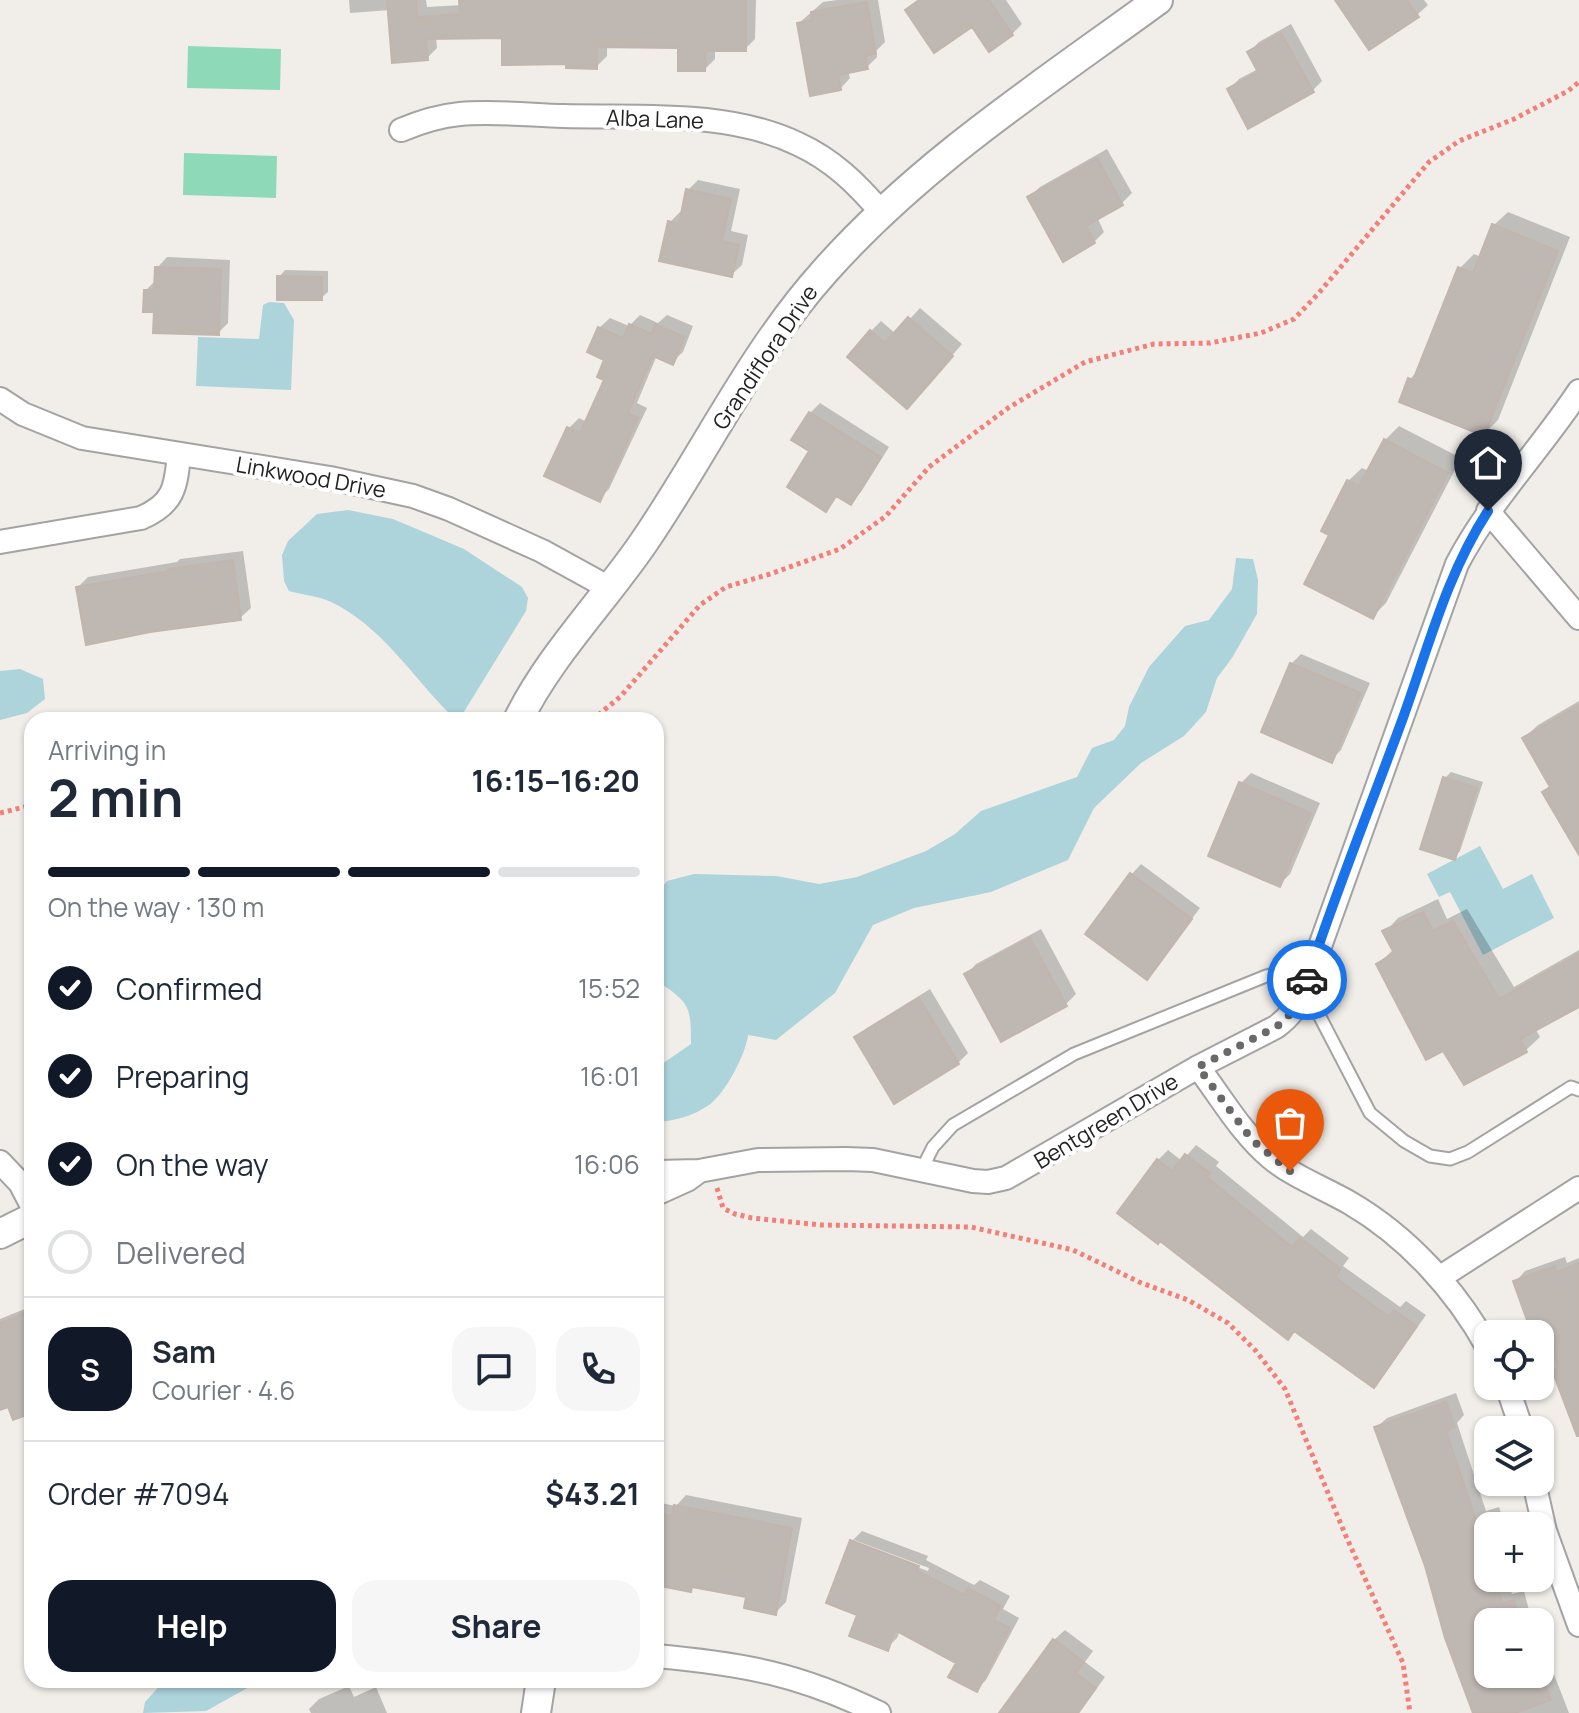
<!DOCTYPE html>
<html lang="en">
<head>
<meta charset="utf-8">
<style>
	:root { --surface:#fff; --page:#f6f6f7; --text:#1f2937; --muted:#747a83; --line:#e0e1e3; --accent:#111827 }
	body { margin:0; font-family:Manrope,sans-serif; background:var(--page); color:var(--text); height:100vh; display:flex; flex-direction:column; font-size:30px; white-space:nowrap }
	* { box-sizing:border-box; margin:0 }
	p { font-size:26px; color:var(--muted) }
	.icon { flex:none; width:44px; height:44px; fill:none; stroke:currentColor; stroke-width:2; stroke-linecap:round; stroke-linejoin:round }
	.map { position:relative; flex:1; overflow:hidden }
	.side { position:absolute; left:24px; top:712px; width:640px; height:976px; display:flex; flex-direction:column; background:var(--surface); border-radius:24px; box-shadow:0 2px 6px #0004 }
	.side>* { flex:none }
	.tools { position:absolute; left:1474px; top:1320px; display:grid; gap:16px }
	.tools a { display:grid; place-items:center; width:80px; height:80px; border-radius:16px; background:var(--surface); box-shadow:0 2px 6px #0004; font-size:40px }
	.pin { position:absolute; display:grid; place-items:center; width:68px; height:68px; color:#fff; margin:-82px -34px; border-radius:50% 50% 50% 0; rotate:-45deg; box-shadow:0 0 8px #0007 }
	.pin .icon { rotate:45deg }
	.courier { position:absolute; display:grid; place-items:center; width:80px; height:80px; margin:-40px; border:6px solid #1a73e8; border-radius:50%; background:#fff; color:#222; box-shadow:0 2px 10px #0007 }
	.overview em { font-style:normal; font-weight:700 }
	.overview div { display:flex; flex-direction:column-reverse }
	.overview { display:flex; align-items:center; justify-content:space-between; height:136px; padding:0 24px }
	h1 { font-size:52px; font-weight:700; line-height:60px }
	.bar { display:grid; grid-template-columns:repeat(4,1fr); gap:12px 8px; align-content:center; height:96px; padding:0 24px }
	.bar i { height:10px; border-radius:6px; background:var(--line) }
	.bar .active { background:var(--accent) }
	.bar p { grid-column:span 4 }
	.line { display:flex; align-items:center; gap:20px; padding:0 24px; border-top:2px solid var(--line) }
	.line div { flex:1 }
	.round { display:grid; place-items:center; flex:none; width:84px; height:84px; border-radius:24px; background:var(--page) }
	ol { padding:0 24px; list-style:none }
	li { display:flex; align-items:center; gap:24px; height:88px }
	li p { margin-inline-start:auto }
	li .icon { padding:8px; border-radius:50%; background:var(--accent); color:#fff; stroke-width:4 }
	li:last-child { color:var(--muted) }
	li i { width:44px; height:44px; border:4px solid var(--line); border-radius:50% }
	.action { display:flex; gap:16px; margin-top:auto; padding:16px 24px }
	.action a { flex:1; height:92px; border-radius:24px; background:var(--accent); color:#fff; font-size:32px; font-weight:700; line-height:92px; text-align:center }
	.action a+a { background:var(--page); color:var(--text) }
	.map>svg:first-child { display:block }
	.pitch { fill:#8edab8 }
	.water { fill:#add3db }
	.shadow { fill:#0003; fill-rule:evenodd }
	.building { fill:#bfb7b2; stroke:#c2b5ac; stroke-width:2 }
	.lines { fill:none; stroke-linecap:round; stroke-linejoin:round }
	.service-casing { stroke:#a3a3a3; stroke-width:15 }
	.minor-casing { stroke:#a3a3a3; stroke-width:26 }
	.tertiary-casing { stroke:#a3a3a3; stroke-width:32 }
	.path { stroke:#f1807b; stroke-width:5; stroke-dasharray:4 4; stroke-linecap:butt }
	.service { stroke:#fff; stroke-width:11 }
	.minor { stroke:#fff; stroke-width:22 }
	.tertiary { stroke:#fff; stroke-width:28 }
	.done { stroke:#6a6968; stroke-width:8; stroke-dasharray:0 14.4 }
	.route { stroke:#1a73e8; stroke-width:10 }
	.labels { text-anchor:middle; stroke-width:8; stroke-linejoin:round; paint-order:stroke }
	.street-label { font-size:22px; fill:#222; stroke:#fff }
</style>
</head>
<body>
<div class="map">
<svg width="1579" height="1713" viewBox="0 0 1579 1713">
	<rect width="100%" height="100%" fill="#f1eee9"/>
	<!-- pitch -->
	<path class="pitch" d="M 188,46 L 281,49 L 280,90 L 187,88 Z
		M 184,153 L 277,156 L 276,198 L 183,195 Z"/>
	<!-- water -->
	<path class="water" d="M 269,302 L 284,303 L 294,320 L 291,390 L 196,386 L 198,337 L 259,339 L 263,305 Z
		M 348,510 L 393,519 L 464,549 L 522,587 L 528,598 L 526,611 L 462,715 L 452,716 C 413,678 382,626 331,602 C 319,596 303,595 289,591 L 284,581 L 282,555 L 288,541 L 317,514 Z
		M 1236,558 L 1253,559 L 1258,580 L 1257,614 L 1232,658 L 1217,678 L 1206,712 L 1184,736 L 1141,763 L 1094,808 L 1068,860 L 991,892 L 914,908 L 873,925 L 835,993 L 776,1040 L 748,1035 C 746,1054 725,1094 709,1105 C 693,1116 675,1121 656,1122 L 656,1068 L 691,1044 C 691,1004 689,1003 656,980 L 656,896 L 667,881 L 694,874 L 776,876 L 819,884 L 857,877 L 926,851 L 955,834 L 981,811 L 1077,777 L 1092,748 L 1114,740 L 1125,726 L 1129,707 L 1149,667 L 1185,626 L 1209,620 L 1232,589 Z
		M 20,669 L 43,679 L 45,699 L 27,713 L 0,720 L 0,671 Z
		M 1480,846 L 1503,889 L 1532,874 L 1554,918 L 1483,955 L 1450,892 L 1439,897 L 1427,874 Z
		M 165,1680 L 262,1680 L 206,1711 L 143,1713 L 145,1702 Z"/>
	<!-- shadow -->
	<path class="shadow" d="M 349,0 L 426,0 L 427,7 L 462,5 L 461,0 L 756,0 L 755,39 L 745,49 L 715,49 L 715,59 L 705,69 L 680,46 L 607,45 L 607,56 L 596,67 L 568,62 L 504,36 L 436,37 L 437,48 L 427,58 L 390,10 L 350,13 Z
		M 837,0 L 878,0 L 885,42 L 876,51 L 877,57 L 867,67 L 848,71 L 850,78 L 840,89 L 799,23 L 823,2 Z
		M 918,0 L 1006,0 L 1022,24 L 1012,34 L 908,10 Z
		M 1338,0 L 1424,0 L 1428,5 L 1417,15 Z
		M 1291,24 L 1322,81 L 1312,91 L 1229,89 L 1239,79 L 1258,69 L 1249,52 L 1259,42 Z
		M 1107,149 L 1132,193 L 1122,203 L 1097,217 L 1104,232 L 1094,242 L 1029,197 L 1040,187 Z
		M 698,180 L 740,189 L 731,231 L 748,235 L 742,265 L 731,275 L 670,222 L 680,212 L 683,212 L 688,190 Z
		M 1508,212 L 1570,237 L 1498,420 L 1484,434 L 1410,379 L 1420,369 L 1460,268 L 1474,254 L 1481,257 L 1494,225 Z
		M 167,257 L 230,260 L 228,323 L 218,333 L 146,290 L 156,280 L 157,268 Z
		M 285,270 L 328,271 L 328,292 L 321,298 L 279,277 Z
		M 920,308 L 962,344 L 917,396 L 871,331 L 881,321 L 896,334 Z
		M 640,315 L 658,323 L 667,315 L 693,326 L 683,352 L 672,362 L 657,355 L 637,403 L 647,408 L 609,489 L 599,499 L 569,428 L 579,418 L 587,422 L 607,379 L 607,359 L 599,328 L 610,318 L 629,326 Z
		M 820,403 L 889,447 L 861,492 L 851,503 L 838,495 L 826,509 L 812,451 L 810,413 Z
		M 1399,426 L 1461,458 L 1386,603 L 1372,617 L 1332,534 L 1348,481 L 1362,468 L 1369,471 L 1385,440 Z
		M 243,551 L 251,608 L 240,618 L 87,642 L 78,587 L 88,577 L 177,562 L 180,559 Z
		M 1301,654 L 1370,683 L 1341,750 L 1331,760 L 1291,664 Z
		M 1579,701 L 1579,834 L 1544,792 L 1551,785 L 1524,738 L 1538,725 Z
		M 1451,772 L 1483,782 L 1460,851 L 1454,858 L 1445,778 Z
		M 1251,773 L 1320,803 L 1290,874 L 1280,884 L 1240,784 Z
		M 1141,864 L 1200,908 L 1147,978 L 1131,875 Z
		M 1438,899 L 1447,919 L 1467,909 L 1514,987 L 1579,950 L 1579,1005 L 1535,1028 L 1540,1037 L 1526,1050 L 1444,1049 L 1378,964 L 1394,949 L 1385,932 L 1398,918 Z
		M 1041,929 L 1076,994 L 1066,1004 L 1002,1040 L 966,975 L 976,964 Z
		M 930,989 L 968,1053 L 958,1063 L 856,1038 L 867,1028 Z
		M 1196,1145 L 1219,1162 L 1216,1166 L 1303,1237 L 1311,1229 L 1349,1258 L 1343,1266 L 1400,1307 L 1406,1301 L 1426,1315 L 1384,1375 L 1373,1385 L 1158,1160 L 1168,1150 L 1182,1161 Z
		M 1565,1257 L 1567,1263 L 1579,1258 L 1579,1403 L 1568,1406 L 1539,1331 L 1515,1282 L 1525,1271 Z
		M 32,1306 L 32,1410 L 9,1404 L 0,1408 L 0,1319 Z
		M 1456,1393 L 1464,1415 L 1457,1423 L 1486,1511 L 1499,1507 L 1505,1526 L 1488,1526 L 1488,1578 L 1508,1578 L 1512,1594 L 1524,1591 L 1530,1614 L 1525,1622 L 1488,1622 L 1488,1674 L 1540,1674 L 1540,1663 L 1543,1673 L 1552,1669 L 1569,1713 L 1475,1713 L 1427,1566 L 1376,1428 L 1387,1418 Z
		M 686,1495 L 802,1518 L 786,1602 L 776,1612 L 749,1596 L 694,1586 L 690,1590 L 656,1576 L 656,1502 L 676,1506 Z
		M 862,1531 L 928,1556 L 926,1560 L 974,1585 L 980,1580 L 1010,1596 L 1003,1609 L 1019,1618 L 986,1680 L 976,1690 L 958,1662 L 900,1631 L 897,1638 L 887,1648 L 859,1614 L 851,1542 ZM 854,1540 L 929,1568 L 928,1571 L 854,1544 Z
		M 1065,1630 L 1093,1651 L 1085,1662 L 1105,1677 L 1079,1713 L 1006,1713 L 1054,1640 Z
		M 349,1686 L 354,1697 L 376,1687 L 387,1713 L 311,1713 L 309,1709 L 319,1699 Z"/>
	<!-- building -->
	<path class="building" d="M 387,0 L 416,0 L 417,17 L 460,14 L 459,0 L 746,0 L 746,51 L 706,51 L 705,71 L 678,71 L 678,48 L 597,47 L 597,69 L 566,68 L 566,64 L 502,65 L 502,38 L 426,39 L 428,60 L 392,63 Z
		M 919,0 L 989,0 L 1013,35 L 989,52 L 972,27 L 934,53 L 905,10 Z
		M 1335,0 L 1407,0 L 1419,17 L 1369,50 Z
		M 867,2 L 876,54 L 865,56 L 868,69 L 838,75 L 841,90 L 810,96 L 797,23 L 812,20 L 811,12 Z
		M 1281,33 L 1314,92 L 1248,129 L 1227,89 L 1258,72 L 1247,52 Z
		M 1097,158 L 1123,205 L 1086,226 L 1095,243 L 1063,262 L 1027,197 Z
		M 686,189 L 731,199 L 722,241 L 739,245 L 732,277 L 659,261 L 668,221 L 679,224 Z
		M 1492,224 L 1558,251 L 1484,436 L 1399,402 L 1408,378 L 1413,380 L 1458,267 L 1473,273 Z
		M 155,267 L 221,269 L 219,335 L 153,333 L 154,312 L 143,312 L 144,290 L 154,290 Z
		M 277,276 L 322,277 L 322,300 L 277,300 Z
		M 908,317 L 953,356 L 907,409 L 847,357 L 870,330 L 885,343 Z
		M 629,324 L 651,334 L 655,324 L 685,337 L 673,365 L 653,356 L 628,413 L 638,418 L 600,502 L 544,476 L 567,427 L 580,433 L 604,380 L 597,377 L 604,360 L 587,352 L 598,327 L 623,338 Z
		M 809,412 L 881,457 L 851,505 L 836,496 L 826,512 L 787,487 L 809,451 L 791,440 Z
		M 1384,439 L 1448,473 L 1373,619 L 1304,584 L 1329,535 L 1321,531 L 1347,480 L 1359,486 Z
		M 233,560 L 241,620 L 150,632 L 86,645 L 76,587 L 168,571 L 168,569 Z
		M 1290,663 L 1361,693 L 1332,763 L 1261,732 Z
		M 1579,705 L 1579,855 L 1542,792 L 1550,787 L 1522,738 Z
		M 1443,777 L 1477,788 L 1455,860 L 1420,849 Z
		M 1239,782 L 1311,813 L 1280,887 L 1208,856 Z
		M 1130,873 L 1192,919 L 1147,980 L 1085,934 Z
		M 1423,912 L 1433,931 L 1453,921 L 1499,999 L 1579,954 L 1579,1007 L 1520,1039 L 1527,1052 L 1464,1085 L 1443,1051 L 1426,1060 L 1376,964 L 1394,953 L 1382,931 Z
		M 1030,938 L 1067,1006 L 1001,1042 L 964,974 Z
		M 919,998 L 959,1064 L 894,1104 L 854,1037 Z
		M 1185,1154 L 1210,1173 L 1207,1177 L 1292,1247 L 1300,1238 L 1341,1269 L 1335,1277 L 1389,1317 L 1394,1310 L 1417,1326 L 1374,1388 L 1294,1331 L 1288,1340 L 1160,1241 L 1158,1244 L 1117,1213 L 1157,1159 L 1172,1171 Z
		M 1579,1263 L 1579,1436 L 1577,1436 L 1552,1370 L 1559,1368 L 1546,1334 L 1532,1334 L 1513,1281 L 1555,1266 L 1557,1272 Z
		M 32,1310 L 32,1395 L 25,1397 L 32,1413 L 13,1420 L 8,1407 L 0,1410 L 0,1323 Z
		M 1446,1402 L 1455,1427 L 1446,1431 L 1476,1520 L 1488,1516 L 1488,1578 L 1495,1578 L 1502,1603 L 1514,1600 L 1520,1622 L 1488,1622 L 1488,1674 L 1530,1674 L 1533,1682 L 1542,1678 L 1551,1700 L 1515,1713 L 1473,1713 L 1445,1638 L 1425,1566 L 1374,1427 Z
		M 674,1505 L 792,1528 L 776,1615 L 744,1608 L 746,1597 L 692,1587 L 691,1592 L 660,1586 L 662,1579 L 656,1578 L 656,1514 L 672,1516 Z
		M 850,1540 L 919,1566 L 917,1571 L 964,1595 L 968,1588 L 1001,1606 L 994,1620 L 1010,1628 L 977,1692 L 948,1677 L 956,1663 L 895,1630 L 888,1651 L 849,1636 L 857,1615 L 826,1603 Z
		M 1053,1639 L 1084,1662 L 1076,1673 L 1096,1688 L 1078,1713 L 999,1713 Z"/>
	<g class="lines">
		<defs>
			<path id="service" d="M 1305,988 L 1370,1113 L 1404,1141 L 1430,1156 L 1450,1159 L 1468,1152 L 1571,1087 L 1579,1090
				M 921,1171 L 933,1147 L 953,1125 L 1074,1054 L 1266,976 L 1312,965"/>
			<path id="minor" d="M 401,130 C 420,122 439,116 460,114 C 493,111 530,115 563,116 C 640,118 727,110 798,144 C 833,160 857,184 882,213
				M 0,399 L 23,414 L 82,438 L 330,478 L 413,496 L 449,509 L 542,551 L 611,589
				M 1488,511 L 1579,618
				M 0,542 L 141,518 C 174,504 176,487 179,454
				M 1198,1067 C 1221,1097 1241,1133 1271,1158 C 1294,1177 1324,1188 1350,1203 C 1408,1237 1456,1290 1488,1348
				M 0,1162 L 20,1183 L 32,1206
				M 656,1172 L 699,1171 L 758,1160 L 846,1159 L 873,1160 L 973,1181 L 988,1182 L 1006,1178 L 1198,1067 L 1276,1027 C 1291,1016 1298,1005 1305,988 L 1457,564 C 1490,501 1540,450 1579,391
				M 656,1194 L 687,1180 L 698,1172
				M 1439,1278 L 1579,1188
				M 1507,1386 L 1522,1430
				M 1534,1482 L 1545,1531 L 1579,1625
				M 656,1656 C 744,1664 799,1674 879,1713"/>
			<path id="tertiary" d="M 518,720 C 550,655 603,602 644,542 C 705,453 752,352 825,271 C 921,163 1043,84 1158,0
				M 0,1234 L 32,1218
				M 536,1713 L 541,1680"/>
		</defs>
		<!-- service casing -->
		<use href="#service" class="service-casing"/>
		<!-- minor casing -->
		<use href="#minor" class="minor-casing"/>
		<!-- tertiary casing -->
		<use href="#tertiary" class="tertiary-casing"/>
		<!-- path -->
		<path class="path" d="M 592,720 L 620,697 L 700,605 L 726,587 L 770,574 L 840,549 L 886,516 L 929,467 L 1008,408 L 1085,362 L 1154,344 L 1210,343 L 1261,333 L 1294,319 L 1318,294 L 1429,162 L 1459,141 L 1514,119 L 1568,91 L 1579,82
			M 0,813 L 32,805
			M 717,1188 L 723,1208 L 735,1214 L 752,1218 L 821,1225 L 971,1227 L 1073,1250 L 1139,1282 L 1188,1300 L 1228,1323 L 1256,1351 L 1285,1389 L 1345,1534 L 1403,1663 L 1410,1713"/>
		<!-- service -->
		<use href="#service" class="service"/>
		<!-- minor -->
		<use href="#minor" class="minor"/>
		<!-- tertiary -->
		<use href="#tertiary" class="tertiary"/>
	</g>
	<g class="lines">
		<!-- done -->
		<path class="done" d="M 1290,1171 L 1252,1140 L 1198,1067 L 1276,1027 C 1293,1014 1301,1000 1307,980"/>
		<!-- route -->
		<path class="route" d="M 1307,980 C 1336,891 1372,803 1404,715 C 1429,645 1447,574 1488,511"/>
	</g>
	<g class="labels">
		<!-- street labels -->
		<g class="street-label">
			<text transform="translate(655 119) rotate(2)" y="8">Alba Lane</text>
			<text transform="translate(765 357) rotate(-56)" y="8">Grandiflora Drive</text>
			<text transform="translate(311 477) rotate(10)" y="8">Linkwood Drive</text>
			<text transform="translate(1106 1121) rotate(-31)" y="8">Bentgreen Drive</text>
		</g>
	</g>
</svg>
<div class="tools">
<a><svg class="icon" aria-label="locate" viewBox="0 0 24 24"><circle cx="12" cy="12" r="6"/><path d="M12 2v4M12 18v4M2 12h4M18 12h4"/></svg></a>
<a><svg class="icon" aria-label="layers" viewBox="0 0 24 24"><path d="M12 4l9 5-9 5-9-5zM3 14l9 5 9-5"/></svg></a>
<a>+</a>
<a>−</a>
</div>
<div class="pin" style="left:1290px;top:1171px;background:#ea580c"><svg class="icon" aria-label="bag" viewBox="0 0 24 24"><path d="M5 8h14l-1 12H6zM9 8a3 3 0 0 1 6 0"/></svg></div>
<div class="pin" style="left:1488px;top:511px;background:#1f2937"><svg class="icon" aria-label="home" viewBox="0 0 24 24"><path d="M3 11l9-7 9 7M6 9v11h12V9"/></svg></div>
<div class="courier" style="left:1307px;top:980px"><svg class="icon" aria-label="car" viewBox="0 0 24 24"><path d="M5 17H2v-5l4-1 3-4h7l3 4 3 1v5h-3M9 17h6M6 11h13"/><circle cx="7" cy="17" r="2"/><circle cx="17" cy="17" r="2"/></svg></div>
<section class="side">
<div class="overview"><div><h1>2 min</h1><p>Arriving in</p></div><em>16:15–16:20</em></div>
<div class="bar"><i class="active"></i><i class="active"></i><i class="active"></i><i></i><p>On the way · 130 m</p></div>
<ol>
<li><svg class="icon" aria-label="check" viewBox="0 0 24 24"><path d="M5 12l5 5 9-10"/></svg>Confirmed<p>15:52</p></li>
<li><svg class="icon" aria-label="check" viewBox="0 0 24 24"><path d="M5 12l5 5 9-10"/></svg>Preparing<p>16:01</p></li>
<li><svg class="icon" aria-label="check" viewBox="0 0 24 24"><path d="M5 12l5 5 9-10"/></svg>On the way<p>16:06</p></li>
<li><i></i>Delivered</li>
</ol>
<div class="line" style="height:144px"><b class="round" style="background:var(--accent);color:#fff">S</b><div><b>Sam</b><p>Courier · 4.6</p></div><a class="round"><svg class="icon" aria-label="chat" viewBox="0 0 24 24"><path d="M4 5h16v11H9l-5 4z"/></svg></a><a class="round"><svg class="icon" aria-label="phone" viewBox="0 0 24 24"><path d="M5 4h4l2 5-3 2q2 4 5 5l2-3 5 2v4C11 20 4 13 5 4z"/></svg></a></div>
<div class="line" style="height:104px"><div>Order #7094</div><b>$43.21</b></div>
<div class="action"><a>Help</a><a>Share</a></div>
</section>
</div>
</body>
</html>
